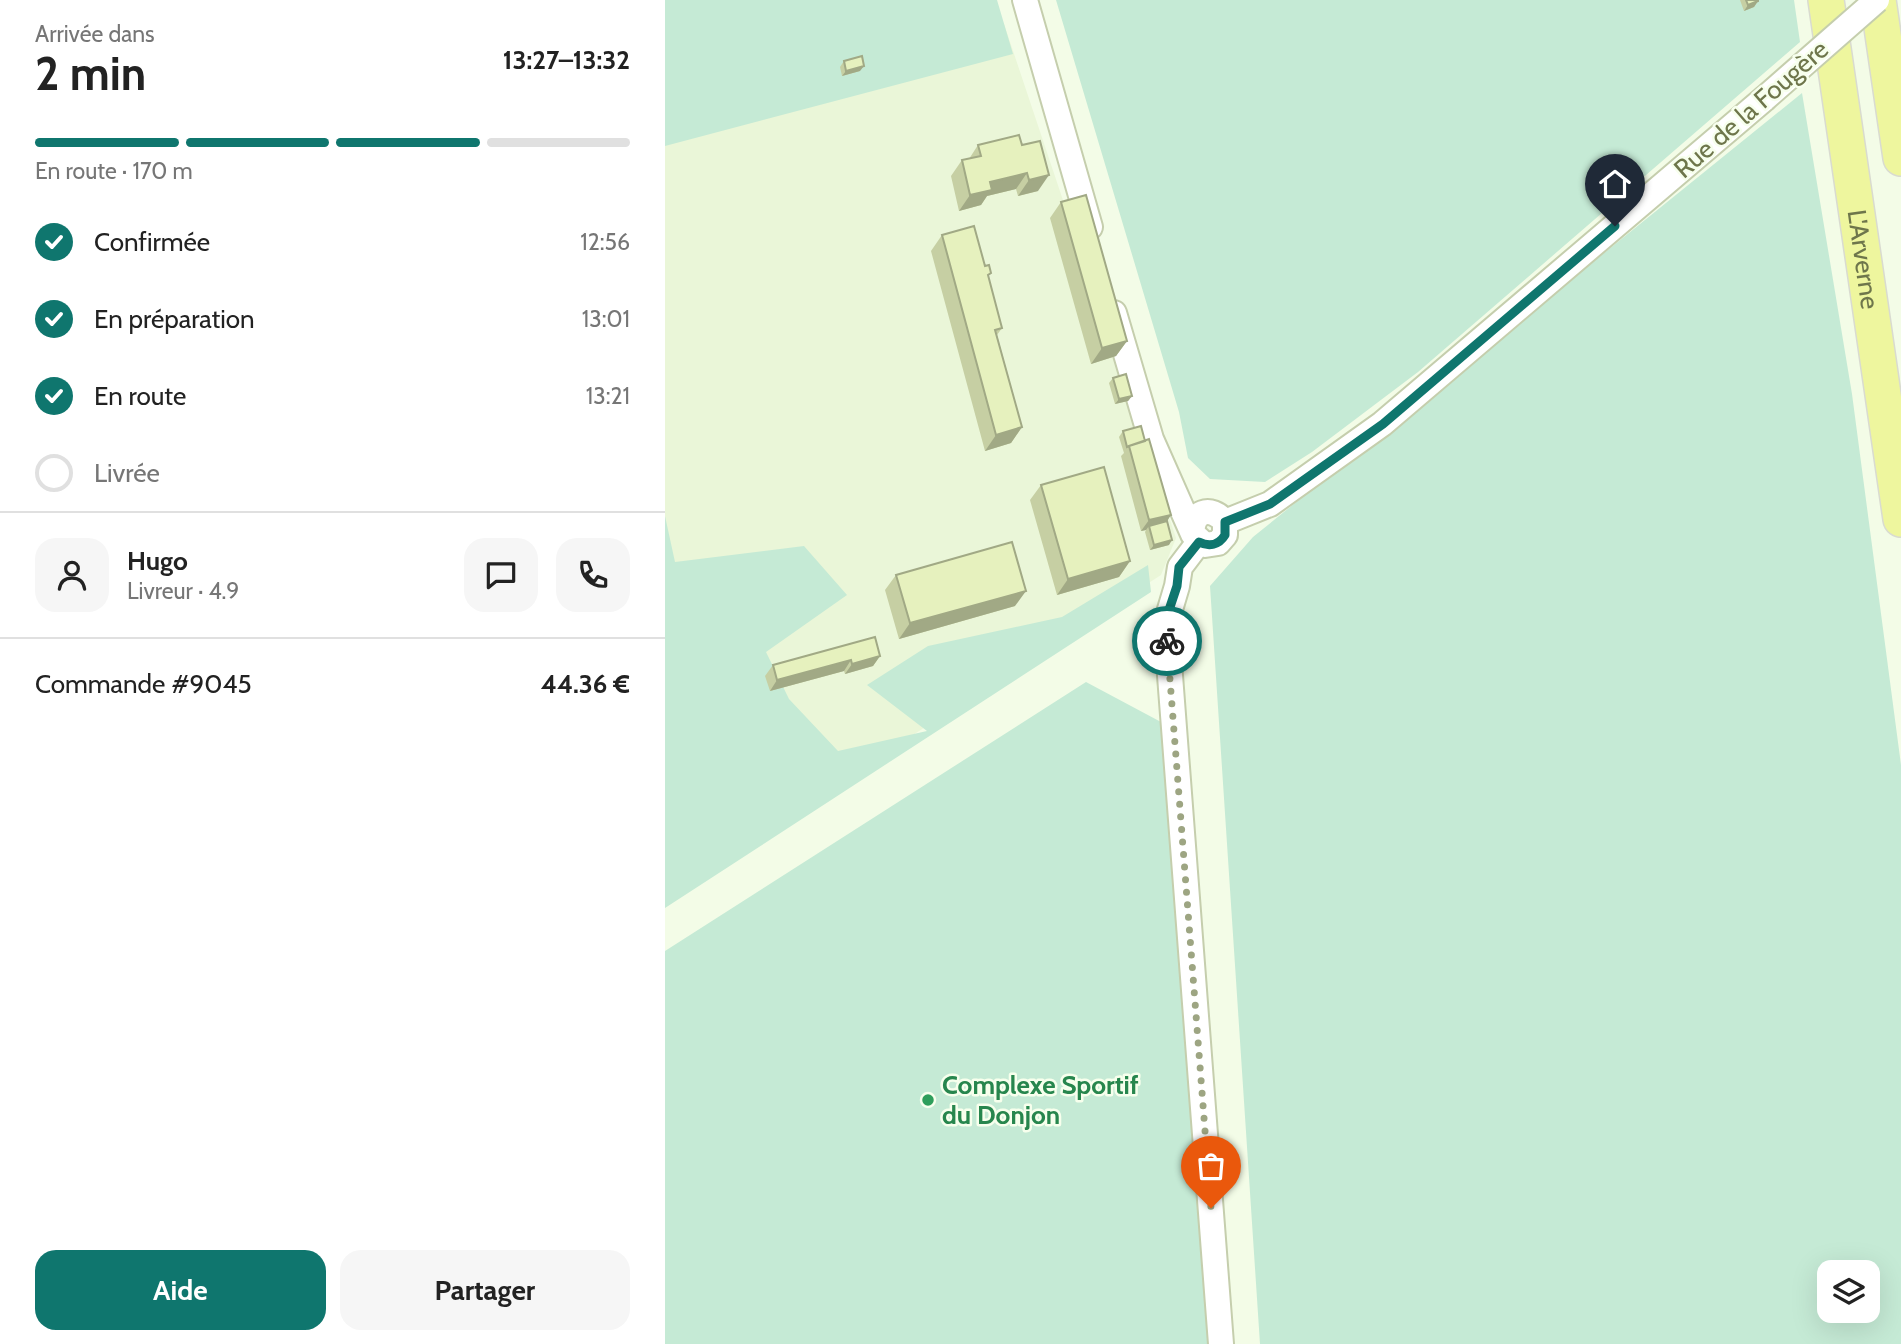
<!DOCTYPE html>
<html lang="fr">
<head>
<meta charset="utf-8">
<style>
	:root { --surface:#fff; --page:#f6f6f6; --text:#222; --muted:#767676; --line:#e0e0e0; --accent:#0f766e }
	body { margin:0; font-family:Cabin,sans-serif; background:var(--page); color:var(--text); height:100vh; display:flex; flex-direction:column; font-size:26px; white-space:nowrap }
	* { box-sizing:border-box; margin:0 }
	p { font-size:23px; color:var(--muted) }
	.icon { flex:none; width:38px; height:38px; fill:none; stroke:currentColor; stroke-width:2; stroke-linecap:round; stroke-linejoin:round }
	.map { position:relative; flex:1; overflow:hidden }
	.panel { display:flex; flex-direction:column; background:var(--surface); width:665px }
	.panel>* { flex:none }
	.controls { position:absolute; left:1152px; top:1260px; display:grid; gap:14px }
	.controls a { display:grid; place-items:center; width:63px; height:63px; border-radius:14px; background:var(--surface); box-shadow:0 7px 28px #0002; font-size:35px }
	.pin { position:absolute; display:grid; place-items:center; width:60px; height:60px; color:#fff; margin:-72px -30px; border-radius:50% 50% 50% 0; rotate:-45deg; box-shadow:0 0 7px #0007 }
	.pin .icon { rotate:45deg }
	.courier { position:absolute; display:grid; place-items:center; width:70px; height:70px; margin:-35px; border:5px solid #0f766e; border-radius:50%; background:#fff; color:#222; box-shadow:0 2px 9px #0007 }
	.overview em { font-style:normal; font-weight:800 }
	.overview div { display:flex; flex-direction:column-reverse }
	.overview { display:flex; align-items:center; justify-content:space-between; height:119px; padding:0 35px }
	h1 { font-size:46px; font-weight:800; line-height:52px }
	.bar { display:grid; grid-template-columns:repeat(4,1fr); gap:10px 7px; align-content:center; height:84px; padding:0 35px }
	.bar i { height:9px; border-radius:5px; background:var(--line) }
	.bar .current { background:var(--accent) }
	.bar p { grid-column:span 4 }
	.line { display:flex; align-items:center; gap:18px; padding:0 35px; border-top:2px solid var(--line) }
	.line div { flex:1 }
	.round { display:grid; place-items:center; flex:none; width:74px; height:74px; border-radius:21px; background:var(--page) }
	ol { padding:0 35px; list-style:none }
	li { display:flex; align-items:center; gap:21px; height:77px }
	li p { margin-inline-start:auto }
	li .icon { padding:7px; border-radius:50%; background:var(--accent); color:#fff; stroke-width:4 }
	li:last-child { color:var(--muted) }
	li i { width:38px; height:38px; border:4px solid var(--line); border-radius:50% }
	.action { display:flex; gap:14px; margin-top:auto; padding:14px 35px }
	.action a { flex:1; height:80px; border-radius:21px; background:var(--accent); color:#fff; font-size:28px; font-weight:800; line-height:80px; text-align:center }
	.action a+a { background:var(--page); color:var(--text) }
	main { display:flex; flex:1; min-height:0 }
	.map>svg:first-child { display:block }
	.residential { fill:#eaf6d8 }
	.green { fill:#c5ead5; fill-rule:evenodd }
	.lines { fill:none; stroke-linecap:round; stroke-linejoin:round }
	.minor-casing { stroke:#c5cead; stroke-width:28 }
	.highway-casing { stroke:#d9dbd0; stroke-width:38 }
	.minor { stroke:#fff; stroke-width:24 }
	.highway { stroke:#eef69e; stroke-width:35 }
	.minor-bridge-casing { stroke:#c5cead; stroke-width:28; stroke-linecap:butt }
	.minor-bridge { stroke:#fff; stroke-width:24 }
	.wall { fill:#c6cfa3 }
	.shaded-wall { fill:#a1a985 }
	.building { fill:#e6f1be; stroke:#a1a985; stroke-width:2 }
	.done { stroke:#9da582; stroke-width:7; stroke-dasharray:0 12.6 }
	.route { stroke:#0f766e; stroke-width:9 }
	.leisure-dot { fill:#2e9e5b; stroke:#f7ffed; stroke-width:2.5 }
	.labels { text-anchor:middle; stroke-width:5; stroke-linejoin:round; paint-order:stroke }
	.street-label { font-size:26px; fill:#6e764b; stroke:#f7ffed }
	.leisure-label { font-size:26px; font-weight:bold; fill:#27864d; stroke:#f7ffed; text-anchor:start }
</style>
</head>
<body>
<main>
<section class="panel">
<div class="overview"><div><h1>2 min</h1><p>Arrivée dans</p></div><em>13:27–13:32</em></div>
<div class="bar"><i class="current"></i><i class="current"></i><i class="current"></i><i></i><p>En route · 170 m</p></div>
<ol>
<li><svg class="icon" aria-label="check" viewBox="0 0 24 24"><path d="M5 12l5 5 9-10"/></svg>Confirmée<p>12:56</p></li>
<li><svg class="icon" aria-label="check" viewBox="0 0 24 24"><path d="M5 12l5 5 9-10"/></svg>En préparation<p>13:01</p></li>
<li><svg class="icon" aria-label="check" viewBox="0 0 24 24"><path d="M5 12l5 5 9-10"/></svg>En route<p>13:21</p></li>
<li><i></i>Livrée</li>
</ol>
<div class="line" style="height:126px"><a class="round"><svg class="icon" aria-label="person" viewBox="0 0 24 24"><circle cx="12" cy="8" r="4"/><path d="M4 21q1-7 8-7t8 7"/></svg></a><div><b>Hugo</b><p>Livreur · 4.9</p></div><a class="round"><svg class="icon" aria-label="chat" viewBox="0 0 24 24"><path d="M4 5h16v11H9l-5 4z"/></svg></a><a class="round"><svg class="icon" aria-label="phone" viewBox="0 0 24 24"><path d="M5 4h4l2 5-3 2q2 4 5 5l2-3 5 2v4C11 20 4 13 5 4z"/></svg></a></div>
<div class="line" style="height:91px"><div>Commande #9045</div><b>44.36 €</b></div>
<div class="action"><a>Aide</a><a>Partager</a></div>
</section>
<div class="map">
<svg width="1236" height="1344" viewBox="0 0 1236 1344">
	<rect width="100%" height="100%" fill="#f3fce7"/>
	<!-- residential -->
	<path class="residential" d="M 339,24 L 511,538 L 496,575 L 68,851 L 0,556 L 0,112 Z"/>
	<!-- green -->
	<path class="green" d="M 0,0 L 332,0 L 348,54 L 0,146 Z
		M 391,0 L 1129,0 L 1135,42 L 753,372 L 647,452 L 600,482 L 545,479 L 523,458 L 514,412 Z
		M 1137,93 L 1187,394 L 1236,765 L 1236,1344 L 595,1344 L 545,586 L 588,537 ZM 1164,1272 L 1202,1272 L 1202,1311 L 1164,1311 Z
		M 0,516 L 10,562 L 139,546 L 182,595 L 101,652 L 124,699 L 173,751 L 262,731 L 202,685 L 263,646 L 397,617 L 483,565 L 486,592 L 0,908 Z
		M 421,682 L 496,722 L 544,1344 L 0,1344 L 0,951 Z"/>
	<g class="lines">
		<defs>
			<path id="minor" d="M 360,0 L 425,227
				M 449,313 L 486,439 L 528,534 L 540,545 L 553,543 L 560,535 L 560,522 C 546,504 525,512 528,534
				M 560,522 L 605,504 L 717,424 L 1099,99
				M 534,542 L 515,567 L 512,586 L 501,623 L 556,1344"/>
			<g id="highway">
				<path id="s1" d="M 1161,0 L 1236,519"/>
				<path d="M 1213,0 L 1236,158"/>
			</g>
		</defs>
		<!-- minor casing -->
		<use href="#minor" class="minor-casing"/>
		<!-- highway casing -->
		<use href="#highway" class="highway-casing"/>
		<!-- minor -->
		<use href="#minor" class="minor"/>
		<!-- highway -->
		<use href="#highway" class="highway"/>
		<defs>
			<path id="minor-bridge" d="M 1099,99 L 1212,0"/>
		</defs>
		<!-- minor-bridge casing -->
		<use href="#minor-bridge" class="minor-bridge-casing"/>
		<!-- minor-bridge -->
		<use href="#minor-bridge" class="minor-bridge"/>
	</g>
	<!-- wall -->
	<path class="wall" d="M 1075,0 L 1093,0 L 1093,1 L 1089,7 L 1079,11 Z
		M 179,61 L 195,71 L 177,76 L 175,67 Z
		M 313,145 L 357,145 L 373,191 L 353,196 L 351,189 L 322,196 L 316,205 L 294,211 L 286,176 L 297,160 L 304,159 Z
		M 396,202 L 462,341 L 451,356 L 426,364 L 385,218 Z
		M 277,235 L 320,266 L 337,328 L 332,335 L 357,427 L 346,443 L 320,451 L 266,251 Z
		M 448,378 L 467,396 L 463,401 L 450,404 L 444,383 Z
		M 458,431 L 502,521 L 504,545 L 485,550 L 480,532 L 481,530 L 476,531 L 456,456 L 459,453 L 454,437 Z
		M 376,485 L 465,561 L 454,577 L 392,595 L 365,500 Z
		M 231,575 L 350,606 L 234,639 L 220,590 Z
		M 215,656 L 208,666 L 180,674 L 179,671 L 105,691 L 100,676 L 108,665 Z"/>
	<!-- shaded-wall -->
	<path class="shaded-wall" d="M 1093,1 L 1089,7 L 1079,11 L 1083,5 Z
		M 199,66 L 195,71 L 177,76 L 181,71 Z
		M 362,173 L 351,189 L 322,196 L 316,205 L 294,211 L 305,195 L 325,182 Z
		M 384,175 L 373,191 L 353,196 L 364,180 Z
		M 462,341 L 451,356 L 426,364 L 437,348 Z
		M 467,396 L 463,401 L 450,404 L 454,399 Z
		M 357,427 L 346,443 L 320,451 L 331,435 Z
		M 506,515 L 499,526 L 484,526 L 481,530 L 476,531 L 484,520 Z
		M 507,540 L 504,545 L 485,550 L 489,545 Z
		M 465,561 L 454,577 L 392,595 L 403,579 Z
		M 361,591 L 350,606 L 234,639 L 245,623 Z
		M 215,656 L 208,666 L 180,674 L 187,664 Z
		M 186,660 L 179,671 L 105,691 L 112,680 Z"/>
	<!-- building -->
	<path class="building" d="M 1081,0 L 1093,0 L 1093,1 L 1083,5 Z
		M 197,56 L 199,66 L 181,71 L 179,61 Z
		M 354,135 L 357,145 L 375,141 L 384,175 L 364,180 L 362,173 L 325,182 L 327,190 L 305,195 L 297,160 L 316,156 L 313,145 Z
		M 421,195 L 462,341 L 437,348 L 396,202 Z
		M 309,226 L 320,266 L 324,265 L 326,273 L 323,275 L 337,328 L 330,330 L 357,427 L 331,435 L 277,235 Z
		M 461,374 L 467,396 L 454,399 L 448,378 Z
		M 476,426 L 480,441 L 464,446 L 462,447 L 458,431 Z
		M 484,439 L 506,515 L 484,520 L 464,446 Z
		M 439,467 L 465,561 L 403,579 L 376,485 Z
		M 502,521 L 507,540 L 489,545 L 484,526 Z
		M 347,542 L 361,591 L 245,623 L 231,575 Z
		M 210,637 L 215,656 L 187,664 L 186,660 L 112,680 L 108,665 Z"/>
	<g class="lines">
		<!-- done -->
		<path class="done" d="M 502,641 L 546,1208"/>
		<!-- route -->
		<path class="route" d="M 502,641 L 500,622 L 512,586 L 514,567 L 534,542 C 544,547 554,545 560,535 L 560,522 L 605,504 L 718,424 L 950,226"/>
	</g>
	<!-- markers -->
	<circle class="leisure-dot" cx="263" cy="1100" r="7"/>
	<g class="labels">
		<!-- street labels -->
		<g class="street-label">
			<text transform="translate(1086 109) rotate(-41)" y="9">Rue de la Fougère</text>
			<text dy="9" stroke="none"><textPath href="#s1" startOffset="262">L'Arverne</textPath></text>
		</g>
		<!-- leisure labels -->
		<g class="leisure-label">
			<text x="277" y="1094">Complexe Sportif<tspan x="277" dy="30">du Donjon</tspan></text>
		</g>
	</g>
</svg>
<div class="controls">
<a><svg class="icon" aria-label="layers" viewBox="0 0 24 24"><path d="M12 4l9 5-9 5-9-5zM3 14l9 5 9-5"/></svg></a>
</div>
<div class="pin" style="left:546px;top:1208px;background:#ea580c"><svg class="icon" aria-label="bag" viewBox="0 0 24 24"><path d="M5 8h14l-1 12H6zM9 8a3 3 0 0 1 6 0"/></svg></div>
<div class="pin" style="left:950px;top:226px;background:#1f2937"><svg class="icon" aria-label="home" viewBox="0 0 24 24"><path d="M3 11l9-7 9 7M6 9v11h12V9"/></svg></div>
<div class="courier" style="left:502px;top:641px"><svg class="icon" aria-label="bike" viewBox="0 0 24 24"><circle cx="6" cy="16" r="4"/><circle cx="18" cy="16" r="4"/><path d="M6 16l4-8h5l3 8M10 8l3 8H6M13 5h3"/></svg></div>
</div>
</main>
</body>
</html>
